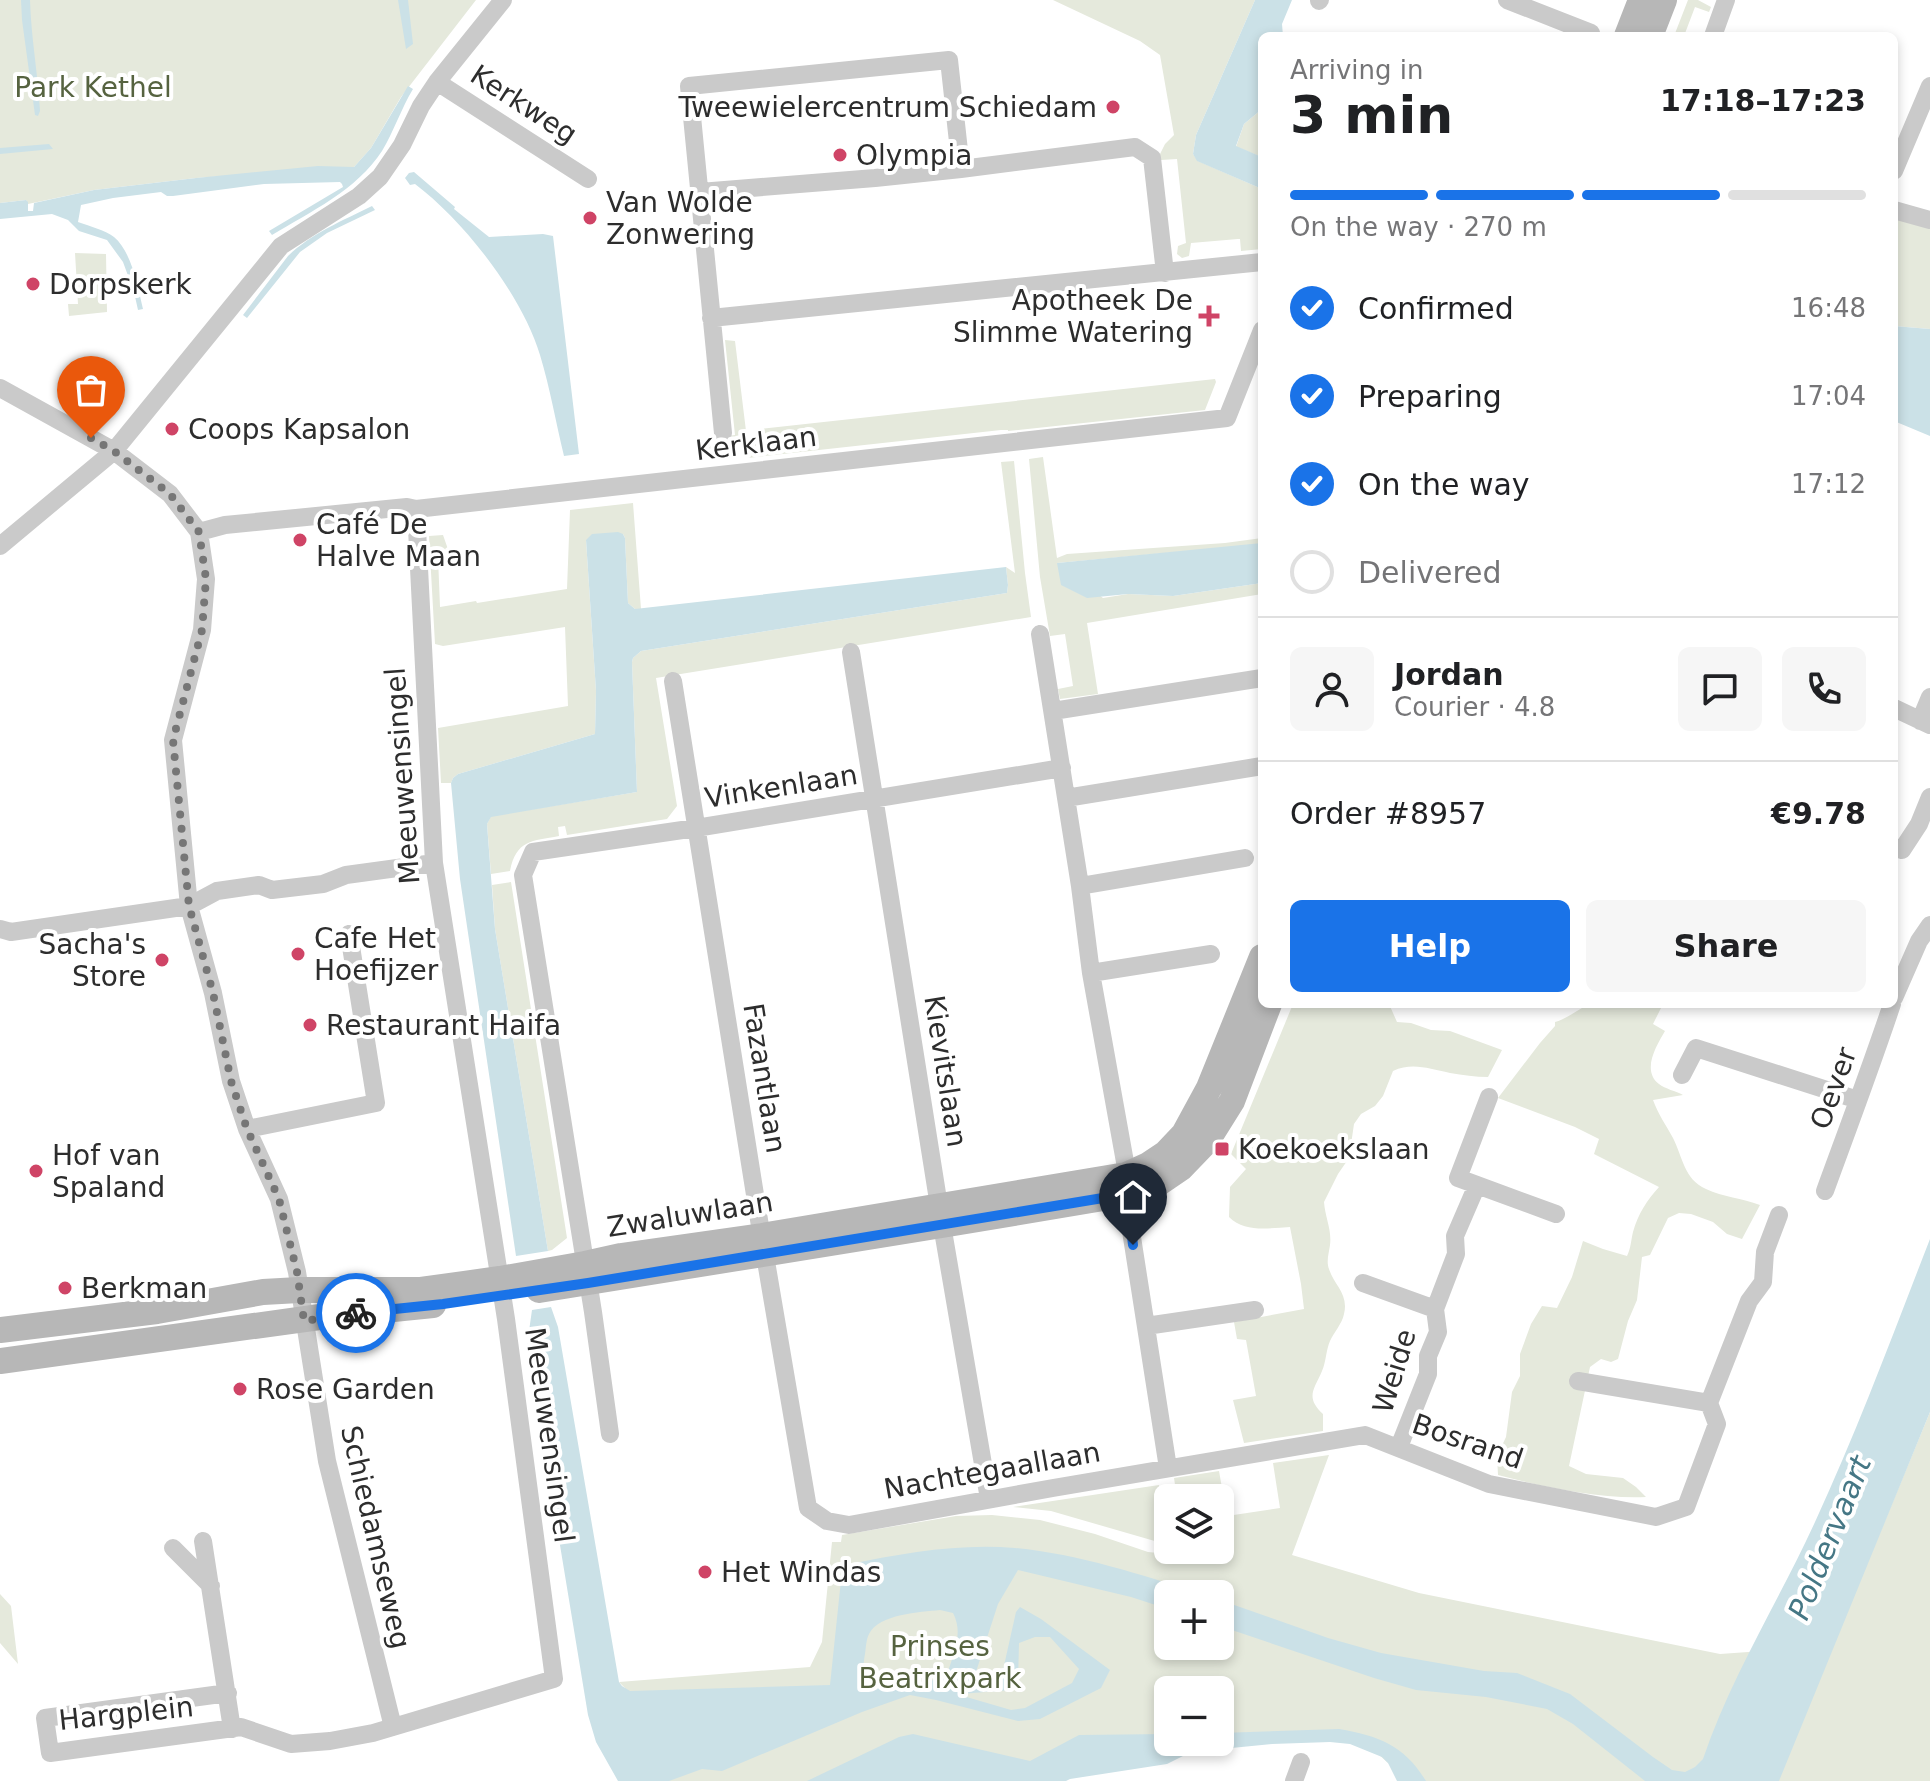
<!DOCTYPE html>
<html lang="en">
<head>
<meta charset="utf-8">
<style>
	:root { --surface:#fff; --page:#f6f6f6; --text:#202124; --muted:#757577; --line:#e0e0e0; --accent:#1a73e8 }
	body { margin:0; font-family:"DejaVu Sans",sans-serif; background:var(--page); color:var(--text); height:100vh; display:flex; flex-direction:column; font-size:30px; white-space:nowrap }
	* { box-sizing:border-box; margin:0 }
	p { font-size:26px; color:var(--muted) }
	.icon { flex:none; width:44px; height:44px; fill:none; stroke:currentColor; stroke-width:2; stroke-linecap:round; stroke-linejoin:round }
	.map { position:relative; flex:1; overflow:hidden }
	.side { position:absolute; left:1258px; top:32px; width:640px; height:976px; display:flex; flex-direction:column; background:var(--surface); border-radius:12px; box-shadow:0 4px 12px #0003 }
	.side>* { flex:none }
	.tools { position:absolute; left:1154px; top:1484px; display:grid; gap:16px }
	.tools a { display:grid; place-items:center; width:80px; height:80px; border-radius:12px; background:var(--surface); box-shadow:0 4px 12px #0003; font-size:40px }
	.pin { position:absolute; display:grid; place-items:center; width:68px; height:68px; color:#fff; margin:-82px -34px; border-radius:50% 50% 50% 0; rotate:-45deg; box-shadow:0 0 8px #0007 }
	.pin .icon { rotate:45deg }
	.courier { position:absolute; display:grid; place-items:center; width:80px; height:80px; margin:-40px; border:6px solid #1a73e8; border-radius:50%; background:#fff; color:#222; box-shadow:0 2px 10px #0007 }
	.overview em { font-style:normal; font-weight:700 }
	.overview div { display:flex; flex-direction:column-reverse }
	.overview { display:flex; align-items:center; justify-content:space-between; height:136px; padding:0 32px }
	h1 { font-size:52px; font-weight:700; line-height:60px }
	.bar { display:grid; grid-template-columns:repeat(4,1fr); gap:12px 8px; align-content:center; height:96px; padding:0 32px }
	.bar i { height:10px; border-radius:6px; background:var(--line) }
	.bar .on { background:var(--accent) }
	.bar p { grid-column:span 4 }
	.line { display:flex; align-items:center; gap:20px; padding:0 32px; border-top:2px solid var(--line) }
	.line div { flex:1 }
	.round { display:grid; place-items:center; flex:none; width:84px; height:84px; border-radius:12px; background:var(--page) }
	ol { padding:0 32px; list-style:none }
	li { display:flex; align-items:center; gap:24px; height:88px }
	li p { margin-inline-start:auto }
	li .icon { padding:8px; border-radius:50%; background:var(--accent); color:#fff; stroke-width:4 }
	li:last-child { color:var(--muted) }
	li i { width:44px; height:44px; border:4px solid var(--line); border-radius:50% }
	.action { display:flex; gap:16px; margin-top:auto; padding:16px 32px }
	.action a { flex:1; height:92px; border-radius:12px; background:var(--accent); color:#fff; font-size:32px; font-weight:700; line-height:92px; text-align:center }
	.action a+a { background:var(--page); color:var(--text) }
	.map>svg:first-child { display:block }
	.green { fill:#e5e9dc; fill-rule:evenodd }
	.water { fill:#cbe1e7; fill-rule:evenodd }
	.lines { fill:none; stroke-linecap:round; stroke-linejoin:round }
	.street { stroke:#cacaca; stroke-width:18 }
	.secondary { stroke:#b7b7b7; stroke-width:26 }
	.done { stroke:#767676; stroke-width:8; stroke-dasharray:0 14.4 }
	.route { stroke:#1a73e8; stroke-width:10 }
	.poi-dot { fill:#cf4466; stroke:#fff; stroke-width:3 }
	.labels { text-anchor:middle; stroke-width:8; stroke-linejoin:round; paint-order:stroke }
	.park-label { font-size:28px; fill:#566340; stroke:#fff }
	.street-label { font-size:28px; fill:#2d2d2d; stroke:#fff }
	.poi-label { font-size:28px; fill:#2d2d2d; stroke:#fff; text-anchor:start }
	.water-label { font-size:30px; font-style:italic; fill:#457785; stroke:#fff }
</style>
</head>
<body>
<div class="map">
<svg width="1930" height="1781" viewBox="0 0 1930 1781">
	<rect width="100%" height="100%" fill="#fff"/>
	<!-- green -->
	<path class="green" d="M 0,0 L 476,0 L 401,97 L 371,148 L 354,167 L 196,178 L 94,190 L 28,204 L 26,200 L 0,203 Z
		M 1053,0 L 1255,0 L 1196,135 L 1193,154 L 1198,161 L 1262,189 L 1262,249 L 1241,251 L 1240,239 L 1238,239 L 1191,243 L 1189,256 L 1182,258 L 1177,254 L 1178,246 L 1186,243 L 1177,159 L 1161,160 L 1159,156 L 1165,144 L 1174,135 L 1160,55 L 1140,41 Z
		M 1688,0 L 1698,0 L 1711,7 L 1709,12 L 1695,7 L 1684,36 L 1674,36 Z
		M 1262,109 L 1262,157 L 1236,147 L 1244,124 Z
		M 1894,217 L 1930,227 L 1930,329 L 1894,326 Z
		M 75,253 L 106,254 L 107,312 L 69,316 L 68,304 L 78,304 Z
		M 725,340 L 735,341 L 746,431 L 736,442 L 737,454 L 709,457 L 707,439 L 735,435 Z
		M 1215,379 L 1216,382 L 1205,410 L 1008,431 L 1008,430 L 1001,430 L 747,458 L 746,445 L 760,429 Z
		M 1043,457 L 1057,558 L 1067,554 L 1225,543 L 1262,538 L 1262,543 L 1252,545 L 1057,563 L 1103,598 L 1128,594 L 1173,596 L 1262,583 L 1262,594 L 1087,623 L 1098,694 L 1060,699 L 1058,689 L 1073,686 L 1065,634 L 1050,636 L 1040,577 L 1029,459 Z
		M 1014,461 L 1025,573 L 1031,617 L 656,678 L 677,806 L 667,819 L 567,835 L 565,826 L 558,827 L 559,836 C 532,841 516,840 510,871 L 491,874 L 487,824 L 491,816 L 637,792 L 632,662 L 633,658 L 641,651 L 1007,593 L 1008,585 L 1006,567 L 1015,573 L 1001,462 Z
		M 633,503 L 641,609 L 635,609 L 628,603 L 625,538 L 623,534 L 586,540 L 596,691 L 595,734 L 458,774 L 453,778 L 451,783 L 441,783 L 438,728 L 568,706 L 565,627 L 443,646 L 435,644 L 429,536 L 443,535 L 450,555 L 438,557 L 440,607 L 476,601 L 477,603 L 567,589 L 570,510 Z
		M 511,882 L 567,1238 L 552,1250 L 548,1251 L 495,929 L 492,885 Z
		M 1293,1004 L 1389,1004 L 1397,1022 L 1411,1023 L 1431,1030 L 1450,1031 L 1502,1050 L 1488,1077 C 1475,1077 1463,1075 1450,1073 C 1429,1069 1413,1062 1393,1071 L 1383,1096 L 1375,1106 L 1361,1114 L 1354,1124 L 1349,1158 L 1338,1174 L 1324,1202 C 1325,1217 1332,1230 1330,1245 C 1329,1253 1326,1261 1329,1269 C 1334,1285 1349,1294 1344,1314 C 1342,1324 1334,1332 1330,1341 C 1326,1350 1326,1362 1322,1371 C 1314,1390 1305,1397 1323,1414 L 1323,1431 L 1244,1443 L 1233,1400 L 1256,1396 L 1246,1340 L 1237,1339 L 1234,1322 L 1304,1309 L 1301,1284 L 1290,1227 C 1269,1228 1245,1233 1229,1217 L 1230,1187 L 1246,1169 L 1231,1154 Z
		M 1590,1004 L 1663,1004 L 1653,1024 L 1665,1031 C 1657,1045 1641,1070 1659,1084 C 1665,1089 1676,1091 1683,1095 L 1653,1100 C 1658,1114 1666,1125 1673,1138 C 1683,1158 1684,1179 1706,1189 C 1723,1197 1742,1198 1760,1205 L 1742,1239 L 1727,1234 L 1713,1222 L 1691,1214 L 1679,1213 L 1668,1218 L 1650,1255 L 1642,1257 L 1637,1300 L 1628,1321 L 1618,1359 L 1611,1362 L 1601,1359 L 1590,1367 L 1569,1466 L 1586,1474 L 1623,1478 L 1636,1487 L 1646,1497 C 1598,1499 1544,1487 1498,1475 L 1497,1456 L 1506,1437 L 1512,1392 L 1520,1376 L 1520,1354 L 1531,1324 L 1542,1306 L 1557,1308 L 1572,1277 L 1583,1241 L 1603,1249 L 1627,1256 C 1631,1248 1631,1240 1633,1232 C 1638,1214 1647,1200 1659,1187 L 1594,1154 L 1599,1139 L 1575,1127 L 1498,1098 L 1540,1043 L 1555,1026 L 1555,1022 C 1567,1019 1578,1009 1590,1004 Z
		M 1930,1412 L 1930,1781 L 1408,1781 L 1366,1743 L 1313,1736 L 1155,1750 L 971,1781 L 641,1781 L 625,1688 L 619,1682 L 810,1667 L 822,1642 L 832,1542 L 841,1542 L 842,1535 L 956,1516 L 992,1515 L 1040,1520 L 1095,1534 L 1148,1552 L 1201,1557 L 1184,1550 L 1220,1550 L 1220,1498 L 1177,1498 L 1174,1478 L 1219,1471 L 1227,1516 L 1280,1508 L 1273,1463 L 1329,1455 L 1292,1555 L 1419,1593 L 1720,1654 L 1833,1646 ZM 1168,1594 L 1220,1594 L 1220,1646 L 1168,1646 ZM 1168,1690 L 1220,1690 L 1220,1742 L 1168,1742 Z
		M 1159,1485 L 1165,1544 L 1051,1511 L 1013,1507 Z
		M 0,1594 L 11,1606 L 18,1664 L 0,1643 Z"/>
	<!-- water -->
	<path class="water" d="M 21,0 L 30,0 C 31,37 38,74 40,111 L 38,116 L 35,115 L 22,20 Z
		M 398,0 L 408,0 L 413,44 L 406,49 Z
		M 1255,0 L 1292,0 L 1282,24 L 1283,36 L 1262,36 L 1262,109 L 1244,124 L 1236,146 L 1262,157 L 1262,189 L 1197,161 L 1193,154 L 1196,135 Z
		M 408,86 L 413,89 C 401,109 394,131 382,151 C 357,190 310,212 272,235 L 269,231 L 343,187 L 342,184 L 340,182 L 264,184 L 173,196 L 167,196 L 161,192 L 113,198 L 81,205 L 78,222 C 89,226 105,230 114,237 C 132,252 138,288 143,309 L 138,310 L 134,292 L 123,262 L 107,240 L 79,231 L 68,220 L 52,214 L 0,219 L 0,203 L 26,200 L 28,202 L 28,211 L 33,211 L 34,203 L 94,190 L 196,178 L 318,166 L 354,167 L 371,148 Z
		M 49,144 L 53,149 L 0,154 L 0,148 Z
		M 414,172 L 455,207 L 454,209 L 489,237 L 543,234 L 553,236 L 579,454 L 564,456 C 556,423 550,388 540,355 C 522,295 464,221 415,184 L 410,185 L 405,178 L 409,173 Z
		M 372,206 L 375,210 L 327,233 L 300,252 L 247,318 L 243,315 L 288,256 C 312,233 342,221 372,206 Z
		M 1894,326 L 1930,329 L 1930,436 L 1894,421 Z
		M 618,532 L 623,534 L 625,538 L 628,603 L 635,609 L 1006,567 L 1008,585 L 1007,593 L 641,651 L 633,658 L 632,662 L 637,792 L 491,817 L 487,824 L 495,929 L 548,1251 L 516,1256 L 460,879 L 451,783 L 453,778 L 458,774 L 595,734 L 596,691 L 586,540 L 592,534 Z
		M 1262,543 L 1262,583 L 1173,596 L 1128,594 L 1087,598 L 1061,585 L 1057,563 Z
		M 1930,1239 L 1930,1412 L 1779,1781 L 1645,1781 L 1573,1724 L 1547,1709 L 1486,1697 L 1416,1690 L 1374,1678 L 1220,1626 L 1220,1600 L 1328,1638 L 1381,1653 L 1484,1671 L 1517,1673 L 1570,1694 L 1653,1757 L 1672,1770 L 1685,1772 L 1695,1767 L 1703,1759 C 1731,1676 1779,1601 1815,1522 C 1858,1429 1893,1334 1930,1239 Z
		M 551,1307 L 558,1327 L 619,1682 L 622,1686 L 630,1691 L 830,1685 L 841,1580 L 850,1564 C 903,1553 961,1543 1015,1548 C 1078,1554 1142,1575 1201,1594 L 1168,1594 L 1168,1609 L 1131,1597 L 1018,1570 L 998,1604 L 974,1678 L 1001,1679 L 1016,1612 L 1020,1607 L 1041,1619 L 1110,1670 L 1101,1688 L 1040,1719 L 1018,1721 L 936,1700 L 910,1695 L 862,1712 L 722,1771 L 702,1769 L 669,1781 L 618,1781 L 596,1742 L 588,1715 L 527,1345 L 532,1310 ZM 940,1610 L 953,1613 C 964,1634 953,1654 947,1675 C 929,1684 888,1689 869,1685 C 862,1674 863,1666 865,1654 C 866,1648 866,1640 869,1634 C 879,1614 920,1612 940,1610 ZM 1035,1637 L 1050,1637 L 1079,1669 L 1072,1683 L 1025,1708 L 1011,1710 L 963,1696 L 960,1694 L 1011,1690 L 1018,1682 L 1019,1643 Z
		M 1339,1729 C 1379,1736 1404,1745 1426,1781 L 1397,1781 L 1388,1763 L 1382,1757 L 1350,1744 L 1330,1742 L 1272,1744 L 1191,1752 L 1167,1764 L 1070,1779 L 1066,1781 L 807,1781 L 899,1737 L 913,1734 L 1030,1761 L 1079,1735 L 1168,1734 L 1168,1742 L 1220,1742 L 1220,1733 Z"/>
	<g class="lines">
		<!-- street -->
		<path class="street" d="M 1507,0 L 1591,33
			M 1319,1 L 1320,0
			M 1713,36 L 1726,0
			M 437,82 L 588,179
			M 1894,171 L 1930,86
			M 700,192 L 875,178 L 961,169 L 1135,147 L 1152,158 L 1165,273
			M 1894,210 L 1930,220
			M 711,318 L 1262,262
			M 0,388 L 114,451 L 170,494 L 199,532 L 206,579 L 202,630 L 173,740 L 189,906 L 213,993 L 231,1081 L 247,1129 L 279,1199 L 297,1272 L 327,1461 L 393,1727
			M 723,433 L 689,86 L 949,60 L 961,169
			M 199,532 L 225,525 L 407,507 L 416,509 L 1227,418 L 1262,330
			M 0,546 L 114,451 L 281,246 L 359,196 L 380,177 L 402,145 L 421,106 L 437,82 L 503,0
			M 1040,634 L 1080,886 L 1091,973 L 1125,1162 L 1129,1218 L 1168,1468
			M 851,652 L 942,1225 L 989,1499
			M 673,681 L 760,1226 L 808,1508 L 827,1521 L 849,1525 L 1053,1488 L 1365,1435 L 1489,1484 L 1656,1517 L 1686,1507 L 1717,1424 L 1709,1403 L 1749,1301 L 1763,1282 L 1765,1252 L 1779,1215
			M 1894,708 L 1930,725
			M 1053,711 L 1262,678
			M 1920,721 L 1930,697
			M 1066,798 L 1262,766
			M 1894,847 L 1902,850 L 1919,824 L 1930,797
			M 1080,886 L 1245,858
			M 0,929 L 11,932 L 189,906 L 217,891 L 259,885 L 272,890 L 323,884 L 346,875 L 434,863
			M 1091,973 L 1211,954
			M 1894,998 L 1919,941 L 1930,925
			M 1682,1075 L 1696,1048 L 1858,1100
			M 1489,1097 L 1458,1178 L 1556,1214
			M 247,1129 L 376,1103 L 349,934
			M 1825,1191 C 1848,1128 1871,1067 1892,1004
			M 1363,1283 L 1435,1309
			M 1146,1326 L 1255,1310
			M 1578,1381 L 1709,1403
			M 610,1434 L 593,1312 L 523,875 L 533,852 L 696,828 L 1062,768
			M 1399,1447 L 1428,1374 L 1428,1356 L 1438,1332 L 1435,1309 L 1456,1254 L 1455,1236 L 1477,1185
			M 203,1541 L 232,1729
			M 173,1548 L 211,1586
			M 228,1693 L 45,1718 L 50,1753 L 241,1727 L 291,1744 L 330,1741 L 373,1733 L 554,1679 L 506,1319 L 434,863 L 416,509
			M 1294,1781 L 1301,1762"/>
		<!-- secondary -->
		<path class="secondary" d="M 1627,36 L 1641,0
			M 1650,36 L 1664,0
			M 539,1290 L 942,1225 L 1127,1194 L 1159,1183 L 1181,1168 L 1207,1141 L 1232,1101 L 1269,1004
			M 0,1330 L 157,1311 L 263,1292 L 299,1290 L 421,1290 L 500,1279 L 585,1264 L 621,1256 L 762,1236 L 1126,1175 L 1148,1165 L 1166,1153 L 1184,1134 L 1209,1088 L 1262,957
			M 0,1361 L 334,1315 L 433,1305"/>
	</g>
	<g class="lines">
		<!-- done -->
		<path class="done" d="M 91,438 L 114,451 L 170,494 L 199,532 L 206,579 L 202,630 L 173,740 L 189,906 L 213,993 L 231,1081 L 247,1129 L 279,1199 L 297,1272 L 304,1321 L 356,1313"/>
		<!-- route -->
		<path class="route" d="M 356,1313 L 443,1304 L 588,1283 L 1127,1194 L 1133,1245"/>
	</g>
	<!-- markers -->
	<g class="poi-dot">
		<circle cx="1113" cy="107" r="8"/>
		<circle cx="840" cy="155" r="8"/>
		<circle cx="590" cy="218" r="8"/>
		<circle cx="33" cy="284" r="8"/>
		<path d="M1205 304h8v8h8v8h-8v8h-8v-8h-8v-8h8z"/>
		<circle cx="172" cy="429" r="8"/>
		<circle cx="300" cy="540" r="8"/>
		<circle cx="298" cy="954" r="8"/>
		<circle cx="162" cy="960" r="8"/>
		<circle cx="310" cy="1025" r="8"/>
		<rect x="1214" y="1141" width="16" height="16" rx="4"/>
		<circle cx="36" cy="1171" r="8"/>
		<circle cx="65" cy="1288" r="8"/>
		<circle cx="240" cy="1389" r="8"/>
		<circle cx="705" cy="1572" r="8"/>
	</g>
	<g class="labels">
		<!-- park labels -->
		<g class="park-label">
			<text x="93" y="97">Park Kethel</text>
			<text x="940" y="1656">Prinses<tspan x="940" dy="32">Beatrixpark</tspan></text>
		</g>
		<!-- street labels -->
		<g class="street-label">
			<text transform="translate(524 104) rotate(33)" y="10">Kerkweg</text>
			<text transform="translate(756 443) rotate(-7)" y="10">Kerklaan</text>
			<text transform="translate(402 776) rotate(-94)" y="10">Meeuwensingel</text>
			<text transform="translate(781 786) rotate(-9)" y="10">Vinkenlaan</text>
			<text transform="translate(946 1071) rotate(81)" y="10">Kievitslaan</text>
			<text transform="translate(765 1078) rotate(81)" y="10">Fazantlaan</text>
			<text transform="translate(1833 1088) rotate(-70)" y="10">Oever</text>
			<text transform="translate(690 1214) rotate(-9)" y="10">Zwaluwlaan</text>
			<text transform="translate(1394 1371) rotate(-73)" y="10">Weide</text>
			<text transform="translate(550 1435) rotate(82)" y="10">Meeuwensingel</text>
			<text transform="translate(1468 1441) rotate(19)" y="10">Bosrand</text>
			<text transform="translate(992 1470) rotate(-10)" y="10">Nachtegaallaan</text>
			<text transform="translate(376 1537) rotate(77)" y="10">Schiedamseweg</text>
			<text transform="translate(126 1713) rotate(-6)" y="10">Hargplein</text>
		</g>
		<!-- poi labels -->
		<g class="poi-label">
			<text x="1097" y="117" text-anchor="end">Tweewielercentrum Schiedam</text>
			<text x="856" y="165">Olympia</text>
			<text x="606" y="212">Van Wolde<tspan x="606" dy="32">Zonwering</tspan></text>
			<text x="49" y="294">Dorpskerk</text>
			<text x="1193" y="310" text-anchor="end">Apotheek De<tspan x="1193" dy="32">Slimme Watering</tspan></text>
			<text x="188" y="439">Coops Kapsalon</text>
			<text x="316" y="534">Café De<tspan x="316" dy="32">Halve Maan</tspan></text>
			<text x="314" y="948">Cafe Het<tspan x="314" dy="32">Hoefijzer</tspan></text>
			<text x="146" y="954" text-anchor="end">Sacha's<tspan x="146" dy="32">Store</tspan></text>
			<text x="326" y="1035">Restaurant Haifa</text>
			<text x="1238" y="1159">Koekoekslaan</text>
			<text x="52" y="1165">Hof van<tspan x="52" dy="32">Spaland</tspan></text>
			<text x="81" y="1298">Berkman</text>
			<text x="256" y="1399">Rose Garden</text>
			<text x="721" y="1582">Het Windas</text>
		</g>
		<!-- water labels -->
		<g class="water-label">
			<text transform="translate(1830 1538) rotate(-68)" y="10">Poldervaart</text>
		</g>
	</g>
</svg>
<div class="tools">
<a><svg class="icon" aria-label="layers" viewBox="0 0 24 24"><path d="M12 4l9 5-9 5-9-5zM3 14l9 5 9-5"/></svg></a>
<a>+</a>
<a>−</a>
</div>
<div class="pin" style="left:91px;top:438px;background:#ea580c"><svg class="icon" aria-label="bag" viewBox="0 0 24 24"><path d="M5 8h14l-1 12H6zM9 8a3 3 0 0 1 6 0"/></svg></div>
<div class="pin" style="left:1133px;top:1245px;background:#1f2937"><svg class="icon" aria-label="home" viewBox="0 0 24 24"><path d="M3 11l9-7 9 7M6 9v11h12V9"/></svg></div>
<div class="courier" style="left:356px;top:1313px"><svg class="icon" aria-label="bike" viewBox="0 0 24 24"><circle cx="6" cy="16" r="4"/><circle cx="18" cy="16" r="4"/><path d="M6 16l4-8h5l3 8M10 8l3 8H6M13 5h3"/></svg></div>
<section class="side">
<div class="overview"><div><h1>3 min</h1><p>Arriving in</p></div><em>17:18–17:23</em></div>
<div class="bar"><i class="on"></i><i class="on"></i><i class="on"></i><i></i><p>On the way · 270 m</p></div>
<ol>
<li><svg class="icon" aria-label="check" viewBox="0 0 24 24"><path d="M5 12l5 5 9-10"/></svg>Confirmed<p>16:48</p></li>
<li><svg class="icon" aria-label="check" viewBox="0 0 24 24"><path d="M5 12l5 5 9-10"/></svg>Preparing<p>17:04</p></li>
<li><svg class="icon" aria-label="check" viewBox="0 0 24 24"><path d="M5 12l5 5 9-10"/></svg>On the way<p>17:12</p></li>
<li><i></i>Delivered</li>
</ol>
<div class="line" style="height:144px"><a class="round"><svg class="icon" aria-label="person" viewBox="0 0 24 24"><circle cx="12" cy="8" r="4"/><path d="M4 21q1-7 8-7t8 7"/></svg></a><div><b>Jordan</b><p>Courier · 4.8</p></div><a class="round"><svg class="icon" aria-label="chat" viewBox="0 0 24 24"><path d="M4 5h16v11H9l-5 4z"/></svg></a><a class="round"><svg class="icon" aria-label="phone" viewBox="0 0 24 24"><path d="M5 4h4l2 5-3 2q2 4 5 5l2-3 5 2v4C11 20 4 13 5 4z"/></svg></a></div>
<div class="line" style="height:104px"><div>Order #8957</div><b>€9.78</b></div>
<div class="action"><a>Help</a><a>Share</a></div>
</section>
</div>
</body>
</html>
